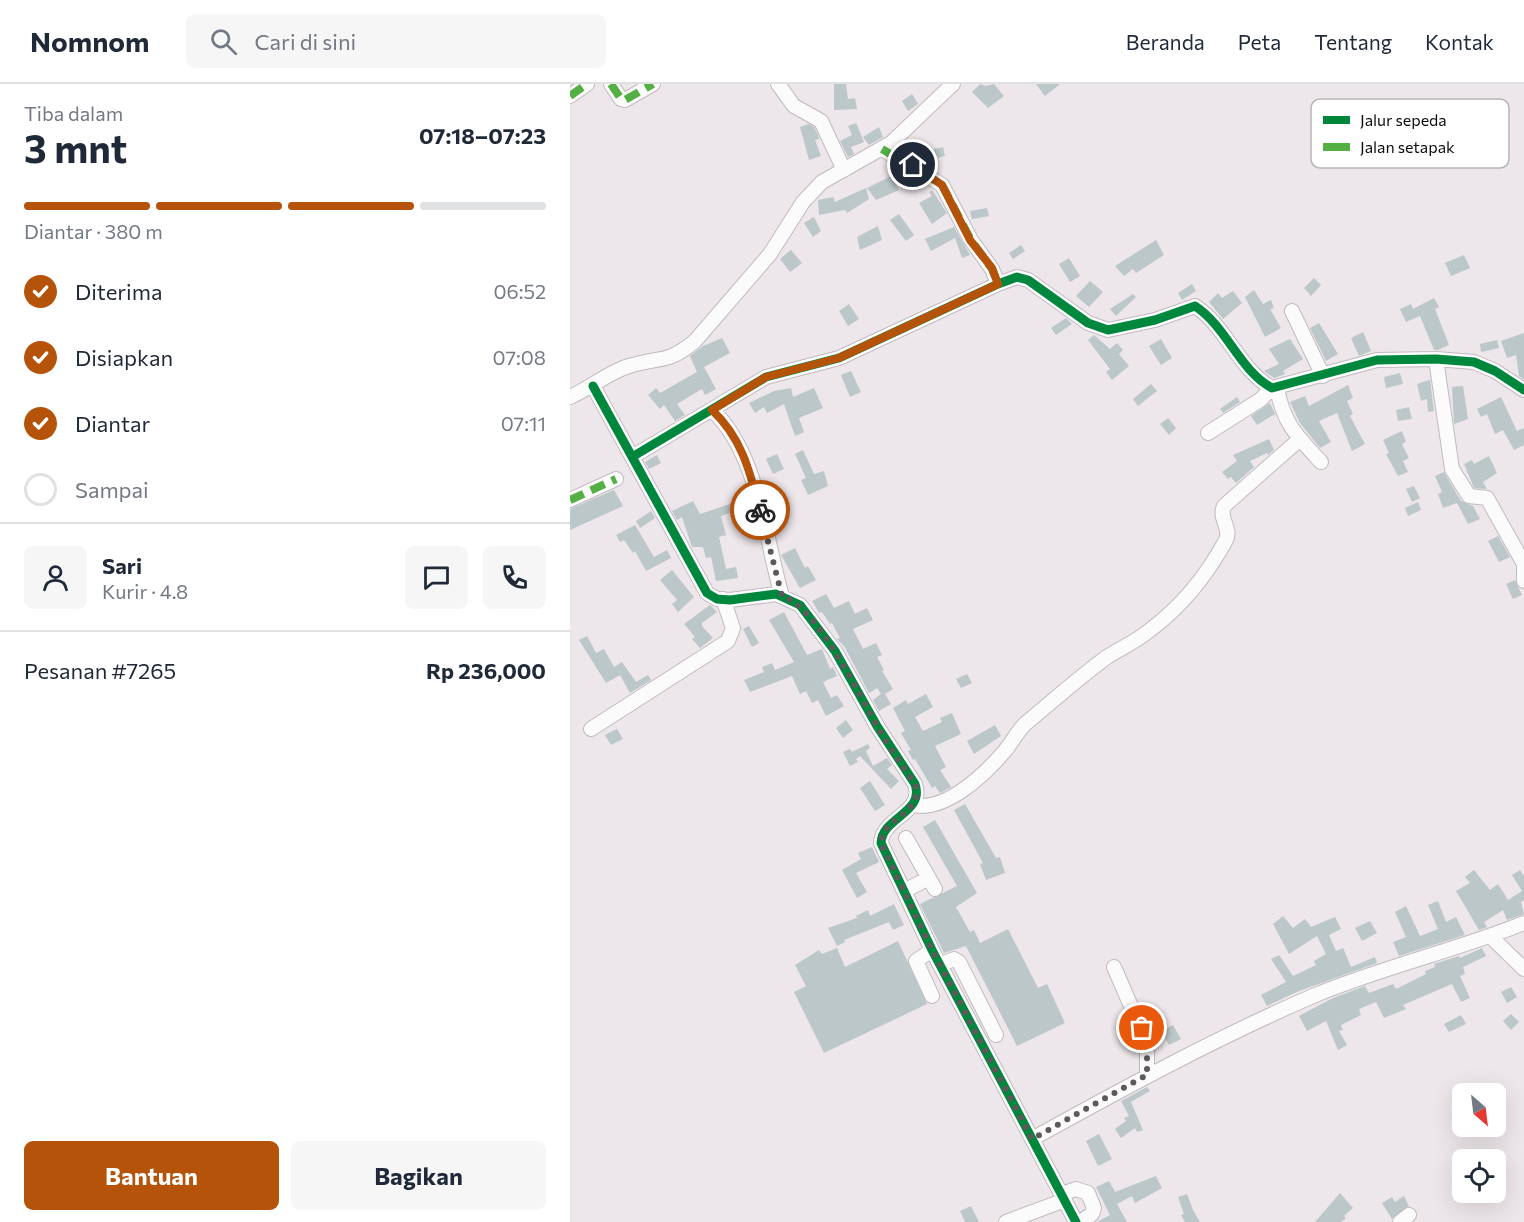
<!DOCTYPE html>
<html lang="id">
<head>
<meta charset="utf-8">
<style>
	:root { --surface:#fff; --page:#f6f6f7; --text:#1f2937; --muted:#747a83; --line:#e0e1e3; --accent:#b45309 }
	body { margin:0; font-family:Commissioner,sans-serif; background:var(--page); color:var(--text); height:100vh; display:flex; flex-direction:column; font-size:22px; white-space:nowrap }
	* { box-sizing:border-box; margin:0 }
	p { font-size:20px; color:var(--muted) }
	.icon { flex:none; width:33px; height:33px; fill:none; stroke:currentColor; stroke-width:2; stroke-linecap:round; stroke-linejoin:round }
	.map { position:relative; flex:1; overflow:hidden }
	.drawer { display:flex; flex-direction:column; background:var(--surface); width:570px }
	.drawer>* { flex:none }
	.needle { width:39px; rotate:152deg }
	.fabs { position:absolute; left:882px; top:999px; display:grid; gap:12px }
	.fabs a { display:grid; place-items:center; width:54px; height:54px; border-radius:9px; background:var(--surface); box-shadow:0 6px 24px #0002; font-size:30px }
	.pin { position:absolute; display:grid; place-items:center; width:51px; height:51px; color:#fff; margin:-26px; border:3px solid #fff; border-radius:50%; box-shadow:0 2px 6px #0007 }
	.courier { position:absolute; display:grid; place-items:center; width:60px; height:60px; margin:-30px; border:4px solid #b45309; border-radius:50%; background:#fff; color:#222; box-shadow:0 2px 8px #0007 }
	.overview em { font-style:normal; font-weight:700 }
	.overview div { display:flex; flex-direction:column-reverse }
	.overview { display:flex; align-items:center; justify-content:space-between; height:102px; padding:0 24px }
	h1 { font-size:39px; font-weight:700; line-height:45px }
	.bar { display:grid; grid-template-columns:repeat(4,1fr); gap:9px 6px; align-content:center; height:72px; padding:0 24px }
	.bar i { height:8px; border-radius:4px; background:var(--line) }
	.bar .current { background:var(--accent) }
	.bar p { grid-column:span 4 }
	.line { display:flex; align-items:center; gap:15px; padding:0 24px; border-top:2px solid var(--line) }
	.line div { flex:1 }
	.round { display:grid; place-items:center; flex:none; width:63px; height:63px; border-radius:9px; background:var(--page) }
	ol { padding:0 24px; list-style:none }
	li { display:flex; align-items:center; gap:18px; height:66px }
	li p { margin-inline-start:auto }
	li .icon { padding:6px; border-radius:50%; background:var(--accent); color:#fff; stroke-width:4 }
	li:last-child { color:var(--muted) }
	li i { width:33px; height:33px; border:3px solid var(--line); border-radius:50% }
	.primary-button { display:flex; gap:12px; margin-top:auto; padding:12px 24px }
	.primary-button a { flex:1; height:69px; border-radius:9px; background:var(--accent); color:#fff; font-size:24px; font-weight:700; line-height:69px; text-align:center }
	.primary-button a+a { background:var(--page); color:var(--text) }
	header { display:flex; align-items:center; gap:36px; box-sizing:border-box; height:84px; padding:0 30px; background:var(--surface); border-bottom:2px solid var(--line) }
	header strong { font-size:28px }
	nav { display:flex; gap:33px; margin-inline-start:auto; font-size:21px }
	.search { width:420px; height:54px; background:var(--page); display:flex; align-items:center; gap:15px; box-sizing:border-box; padding:0 21px; border-radius:9px; color:var(--muted); font-size:22px }
	main { display:flex; flex:1; min-height:0 }
	.map>svg:first-child { display:block }
	.building { fill:#bcc7c9 }
	.lines { fill:none; stroke-linecap:round; stroke-linejoin:round }
	.minor-casing { stroke:#c0bbbe; stroke-width:16 }
	.minor { stroke:#fcfbfc; stroke-width:14 }
	.quiet { stroke:#54b044; stroke-width:8; stroke-dasharray:15 8; stroke-linecap:butt }
	.cycleway-casing { stroke:#fff; stroke-width:13 }
	.cycleway { stroke:#00873e; stroke-width:9 }
	.done { stroke:#5d585a; stroke-width:6; stroke-dasharray:0 10.8 }
	.route { stroke:#b45309; stroke-width:8 }
	.key { fill:#fff; stroke:#b7b6b6; stroke-width:1.5 }
	.key-label { font-size:16px; fill:#0f0b0d }
</style>
</head>
<body>
<header>
<strong>Nomnom</strong>
<div class="search"><svg class="icon" aria-label="search" viewBox="0 0 24 24"><circle cx="10" cy="10" r="6"/><path d="M15 15l6 6"/></svg>Cari di sini</div>
<nav><a>Beranda</a><a>Peta</a><a>Tentang</a><a>Kontak</a></nav>
</header>
<main>
<section class="drawer">
<div class="overview"><div><h1>3 mnt</h1><p>Tiba dalam</p></div><em>07:18–07:23</em></div>
<div class="bar"><i class="current"></i><i class="current"></i><i class="current"></i><i></i><p>Diantar · 380 m</p></div>
<ol>
<li><svg class="icon" aria-label="check" viewBox="0 0 24 24"><path d="M5 12l5 5 9-10"/></svg>Diterima<p>06:52</p></li>
<li><svg class="icon" aria-label="check" viewBox="0 0 24 24"><path d="M5 12l5 5 9-10"/></svg>Disiapkan<p>07:08</p></li>
<li><svg class="icon" aria-label="check" viewBox="0 0 24 24"><path d="M5 12l5 5 9-10"/></svg>Diantar<p>07:11</p></li>
<li><i></i>Sampai</li>
</ol>
<div class="line" style="height:108px"><a class="round"><svg class="icon" aria-label="person" viewBox="0 0 24 24"><circle cx="12" cy="8" r="4"/><path d="M4 21q1-7 8-7t8 7"/></svg></a><div><b>Sari</b><p>Kurir · 4.8</p></div><a class="round"><svg class="icon" aria-label="chat" viewBox="0 0 24 24"><path d="M4 5h16v11H9l-5 4z"/></svg></a><a class="round"><svg class="icon" aria-label="phone" viewBox="0 0 24 24"><path d="M5 4h4l2 5-3 2q2 4 5 5l2-3 5 2v4C11 20 4 13 5 4z"/></svg></a></div>
<div class="line" style="height:78px"><div>Pesanan #7265</div><b>Rp 236,000</b></div>
<div class="primary-button"><a>Bantuan</a><a>Bagikan</a></div>
</section>
<div class="map">
<svg width="954" height="1138" viewBox="0 0 954 1138">
	<rect width="100%" height="100%" fill="#ede6ea"/>
	<!-- building -->
	<path class="building" d="M 264,0 L 276,0 L 278,15 L 285,14 L 287,25 L 264,26 Z
		M 410,0 L 416,2 L 424,0 L 434,12 L 418,24 L 402,8 Z
		M 466,0 L 490,0 L 475,12 Z
		M 342,10 L 348,20 L 338,27 L 332,17 Z
		M 286,39 L 294,58 L 281,63 L 284,70 L 278,73 L 270,57 L 282,51 L 278,42 Z
		M 239,40 L 244,43 L 248,51 L 249,55 L 245,56 L 251,72 L 239,76 L 230,43 Z
		M 309,43 L 313,53 L 299,61 L 293,53 Z
		M 373,63 L 375,72 L 357,76 L 355,67 Z
		M 321,92 L 329,106 L 306,116 L 297,104 Z
		M 296,104 L 299,115 L 277,129 L 275,126 L 249,131 L 248,116 L 263,113 L 265,118 Z
		M 362,106 L 377,129 L 362,140 L 349,119 L 362,112 L 359,108 Z
		M 417,124 L 419,132 L 402,135 L 400,127 Z
		M 329,130 L 344,151 L 336,157 L 320,136 Z
		M 244,133 L 251,147 L 243,153 L 234,139 Z
		M 308,142 L 312,156 L 290,166 L 287,153 Z
		M 384,143 L 400,171 L 392,174 L 385,154 L 361,167 L 355,155 Z
		M 586,156 L 594,171 L 566,189 L 563,185 L 554,192 L 545,182 Z
		M 451,161 L 455,167 L 443,175 L 439,169 Z
		M 221,166 L 232,179 L 220,188 L 210,175 Z
		M 894,171 L 900,184 L 881,192 L 875,179 Z
		M 499,174 L 510,192 L 500,198 L 489,180 Z
		M 744,194 L 751,201 L 741,212 L 734,204 Z
		M 520,197 L 533,208 L 519,223 L 506,212 Z
		M 622,200 L 626,207 L 612,216 L 608,209 Z
		M 684,206 L 693,220 L 701,216 L 704,224 L 700,225 L 711,244 L 695,253 L 675,213 Z
		M 663,207 L 672,219 L 653,235 L 639,218 L 648,209 L 652,214 Z
		M 563,210 L 566,213 L 546,232 L 540,225 Z
		M 864,214 L 869,223 L 865,225 L 879,261 L 868,266 L 864,266 L 850,232 L 836,238 L 830,225 L 841,220 L 843,225 Z
		M 279,220 L 289,235 L 278,242 L 269,227 Z
		M 496,234 L 502,240 L 486,251 L 481,244 Z
		M 749,239 L 768,270 L 756,277 L 740,244 Z
		M 793,248 L 801,267 L 789,272 L 781,254 Z
		M 954,249 L 954,295 L 953,295 L 949,292 L 946,271 L 937,274 L 931,257 Z
		M 524,251 L 540,265 L 547,259 L 553,266 L 549,270 L 559,282 L 542,296 L 536,288 L 540,285 L 518,256 Z
		M 152,254 L 160,269 L 134,283 L 146,305 L 135,311 L 132,305 L 107,320 L 115,331 L 105,337 L 94,321 L 90,325 L 78,311 L 86,304 L 90,309 L 127,288 L 120,272 L 133,262 Z
		M 591,255 L 602,274 L 591,281 L 579,262 Z
		M 720,255 L 733,275 L 713,287 L 715,290 L 704,294 L 694,287 L 709,280 L 699,265 Z
		M 927,256 L 929,264 L 911,268 L 910,260 Z
		M 281,287 L 291,308 L 280,313 L 271,291 Z
		M 830,289 L 833,300 L 816,304 L 814,293 Z
		M 860,296 L 864,327 L 858,328 L 857,315 L 851,317 L 847,300 Z
		M 581,300 L 587,307 L 568,322 L 563,315 Z
		M 778,301 L 783,314 L 777,317 L 783,330 L 780,332 L 795,360 L 782,367 L 767,329 L 749,337 L 761,358 L 750,364 L 730,339 L 720,318 L 735,312 L 739,322 Z
		M 893,302 L 898,335 L 884,340 L 882,303 Z
		M 221,304 L 223,313 L 244,304 L 253,324 L 229,334 L 234,348 L 225,352 L 214,320 L 197,329 L 194,323 L 185,329 L 179,319 L 204,307 Z
		M 667,313 L 670,318 L 653,329 L 650,325 Z
		M 931,313 L 947,347 L 954,344 L 954,361 L 944,366 L 933,346 L 925,350 L 917,330 L 911,333 L 907,325 Z
		M 700,319 L 705,330 L 687,341 L 681,332 Z
		M 839,323 L 842,335 L 828,337 L 826,326 Z
		M 598,334 L 606,344 L 599,351 L 590,340 Z
		M 832,347 L 836,358 L 832,360 L 839,374 L 833,377 L 838,388 L 828,392 L 816,370 L 819,369 L 813,356 Z
		M 699,355 L 704,366 L 698,371 L 697,369 L 680,377 L 684,383 L 666,399 L 661,393 L 658,395 L 652,388 L 667,377 L 663,371 Z
		M 233,366 L 244,390 L 254,387 L 258,402 L 238,411 L 231,396 L 236,394 L 225,370 Z
		M 207,370 L 214,385 L 203,390 L 196,375 Z
		M 87,371 L 91,379 L 79,385 L 75,378 Z
		M 919,372 L 927,389 L 913,398 L 917,405 L 904,404 L 894,380 L 902,376 L 904,380 Z
		M 874,388 L 891,417 L 903,422 L 910,435 L 898,440 L 887,419 L 873,424 L 868,410 L 872,408 L 865,392 Z
		M 844,402 L 850,414 L 842,418 L 836,405 Z
		M 44,406 L 53,422 L 0,446 L 0,425 Z
		M 174,411 L 179,423 L 151,432 L 156,451 L 149,453 L 156,485 L 166,483 L 168,494 L 146,497 L 141,473 L 136,474 L 133,463 L 122,463 L 112,433 L 107,436 L 102,427 L 123,417 L 130,430 L 166,418 L 165,415 Z
		M 848,418 L 851,426 L 838,432 L 835,424 Z
		M 81,427 L 85,434 L 70,444 L 66,437 Z
		M 65,441 L 84,473 L 97,466 L 101,474 L 76,487 L 65,467 L 63,469 L 54,456 L 50,458 L 46,451 Z
		M 928,452 L 940,473 L 929,478 L 918,457 Z
		M 225,464 L 235,484 L 238,482 L 246,496 L 230,504 L 211,471 Z
		M 102,486 L 124,513 L 108,528 L 102,520 L 107,516 L 90,496 Z
		M 945,496 L 952,511 L 943,515 L 936,500 Z
		M 256,510 L 264,524 L 279,517 L 285,530 L 297,524 L 303,536 L 283,545 L 293,565 L 306,559 L 312,571 L 307,573 L 314,586 L 312,587 L 323,605 L 315,610 L 321,620 L 309,627 L 303,616 L 311,610 L 307,604 L 299,609 L 274,562 L 267,555 L 270,554 L 262,539 L 260,540 L 252,528 L 249,529 L 242,517 Z
		M 140,521 L 147,528 L 132,539 L 132,542 L 143,554 L 130,564 L 122,555 L 125,553 L 114,540 Z
		M 214,528 L 237,571 L 252,565 L 260,585 L 263,583 L 267,592 L 253,598 L 261,614 L 267,611 L 274,622 L 256,632 L 248,616 L 242,619 L 236,607 L 230,610 L 222,592 L 180,608 L 174,596 L 194,588 L 192,583 L 202,579 L 205,586 L 224,578 L 199,536 Z
		M 179,542 L 189,559 L 182,563 L 173,545 Z
		M 17,552 L 26,569 L 34,565 L 44,583 L 52,578 L 66,598 L 78,591 L 81,596 L 60,609 L 50,591 L 36,599 L 9,556 Z
		M 397,590 L 402,599 L 391,604 L 386,595 Z
		M 356,610 L 363,623 L 345,633 L 353,647 L 372,638 L 370,634 L 382,629 L 391,650 L 365,662 L 376,683 L 370,686 L 381,703 L 370,709 L 365,702 L 362,704 L 345,675 L 343,676 L 338,667 L 341,666 L 331,649 L 335,647 L 323,624 L 336,616 L 338,620 Z
		M 276,636 L 283,646 L 273,654 L 266,644 Z
		M 425,641 L 431,652 L 404,670 L 397,657 Z
		M 47,645 L 53,655 L 41,661 L 35,651 Z
		M 298,660 L 300,664 L 296,667 L 303,682 L 317,674 L 322,681 L 317,685 L 329,697 L 321,705 L 290,672 L 286,675 L 288,678 L 280,682 L 273,668 L 280,665 L 282,668 Z
		M 300,697 L 315,721 L 305,727 L 290,704 Z
		M 395,720 L 426,774 L 430,773 L 435,789 L 416,796 L 410,780 L 413,779 L 384,726 Z
		M 365,736 L 407,809 L 386,823 L 400,848 L 404,846 L 410,859 L 438,845 L 468,904 L 477,900 L 495,939 L 447,962 L 396,862 L 374,869 L 350,820 L 387,802 L 353,743 Z
		M 302,763 L 309,778 L 286,789 L 297,808 L 287,814 L 272,786 L 291,775 L 288,769 Z
		M 904,786 L 920,806 L 928,800 L 938,816 L 952,807 L 942,791 L 950,786 L 954,792 L 954,816 L 951,818 L 954,830 L 937,836 L 933,826 L 914,838 L 917,843 L 909,846 L 886,807 L 900,799 L 895,793 Z
		M 868,817 L 876,838 L 886,833 L 895,851 L 829,872 L 823,858 L 836,853 L 825,828 L 836,822 L 850,852 L 868,845 L 858,821 Z
		M 324,820 L 334,841 L 323,846 L 319,838 L 274,856 L 275,858 L 267,862 L 258,844 L 287,834 L 286,832 L 298,826 L 300,832 Z
		M 713,832 L 723,844 L 735,835 L 741,843 L 765,833 L 771,845 L 759,851 L 766,867 L 773,864 L 781,883 L 805,873 L 807,879 L 729,907 L 697,922 L 691,911 L 716,898 L 701,875 L 709,871 L 723,892 L 746,881 L 744,877 L 756,870 L 747,852 L 719,870 L 703,840 Z
		M 800,837 L 807,849 L 792,857 L 785,844 Z
		M 328,857 L 357,920 L 254,969 L 224,908 L 236,902 L 225,881 L 249,866 L 252,870 L 267,864 L 275,883 Z
		M 912,864 L 916,872 L 893,883 L 895,890 L 890,892 L 900,914 L 891,918 L 882,900 L 833,921 L 836,925 L 814,934 L 806,918 L 789,925 L 791,931 L 771,941 L 773,946 L 769,947 L 777,961 L 768,966 L 756,937 L 737,947 L 729,932 L 763,914 L 795,902 L 799,909 L 823,900 L 826,905 L 856,890 L 855,887 L 865,883 L 864,880 L 889,872 L 890,874 Z
		M 941,903 L 947,913 L 937,919 L 931,908 Z
		M 941,930 L 949,938 L 941,946 L 933,937 Z
		M 891,931 L 896,940 L 879,948 L 874,940 Z
		M 603,941 L 611,955 L 599,961 L 591,947 Z
		M 577,1003 L 580,1007 L 561,1018 L 573,1046 L 567,1048 L 565,1044 L 551,1054 L 545,1045 L 556,1037 L 554,1034 L 559,1032 L 551,1017 Z
		M 529,1050 L 542,1075 L 528,1082 L 516,1057 Z
		M 586,1092 L 592,1104 L 565,1119 L 562,1112 L 547,1120 L 557,1138 L 527,1138 L 540,1131 L 526,1103 L 539,1097 L 545,1108 Z
		M 770,1109 L 783,1124 L 774,1132 L 776,1134 L 771,1138 L 745,1138 Z
		M 617,1110 L 623,1126 L 630,1138 L 615,1138 L 611,1131 L 614,1130 L 608,1113 Z
		M 834,1112 L 839,1122 L 822,1135 L 812,1119 L 822,1113 L 825,1118 Z
		M 401,1122 L 409,1138 L 395,1138 L 390,1127 Z"/>
	<g class="lines">
		<defs>
			<path id="minor" d="M 41,0 L 51,15 L 55,16 L 83,0
				M 208,0 L 224,22 L 251,37 L 274,86
				M 0,12 L 17,0
				M 312,65 L 372,101 L 401,156 L 422,185 L 428,200
				M 722,227 L 753,292
				M 866,275 L 882,385 L 899,412 L 917,414 L 954,480
				M 23,302 L 137,509 L 147,515 L 160,516 L 206,510 L 230,521 L 265,567 L 307,642 L 345,700 C 355,729 312,733 311,759 L 362,866 L 506,1138
				M 707,304 C 713,339 727,352 751,378
				M 0,313 C 20,304 39,288 59,282 C 91,272 96,281 125,257 L 200,170 L 233,118 L 252,98 L 321,59 L 383,0
				M 142,326 C 188,368 195,454 212,512
				M 638,349 L 690,316 L 702,304
				M 62,373 L 196,293 L 269,274 L 428,200 L 447,193 L 458,196 L 518,239 L 538,246 L 585,236 L 625,222 C 657,243 669,286 702,304 L 807,276 L 866,275 L 904,278 L 925,287 L 954,306
				M 0,416 L 46,395
				M 954,482 L 954,497
				M 21,645 L 158,557 L 163,544 L 153,515
				M 344,721 C 375,728 414,691 433,669 C 442,659 446,649 455,640 C 483,617 508,594 537,573 C 551,564 567,557 580,546 C 612,522 637,491 656,456 C 662,444 648,435 654,422 L 730,355
				M 336,754 L 365,805
				M 334,807 L 359,794
				M 921,853 L 954,885
				M 362,866 L 346,877 L 362,912
				M 370,881 L 384,875 L 389,878 L 426,951
				M 544,883 L 577,959 L 577,991
				M 462,1055 C 554,1004 646,954 743,912 C 812,883 885,867 954,839
				M 492,1110 L 506,1105 L 518,1109 L 524,1124 L 522,1130 L 510,1138
				M 436,1138 L 495,1116
				M 830,1138 L 839,1131"/>
		</defs>
		<!-- minor casing -->
		<use href="#minor" class="minor-casing"/>
		<!-- minor -->
		<use href="#minor" class="minor"/>
		<!-- quiet -->
		<path class="quiet" d="M 41,0 L 51,15 L 55,16 L 83,0
			M 0,12 L 17,0
			M 312,65 L 372,101 L 401,156 L 422,185 L 428,200
			M 0,416 L 46,395"/>
		<defs>
			<path id="cycleway" d="M 23,302 L 137,509 L 147,515 L 160,516 L 206,510 L 230,521 L 265,567 L 307,642 L 345,700 C 355,729 312,733 311,759 L 362,866 L 506,1138
				M 62,373 L 196,293 L 269,274 L 428,200 L 447,193 L 458,196 L 518,239 L 538,246 L 585,236 L 625,222 C 657,243 669,286 702,304 L 807,276 L 866,275 L 904,278 L 925,287 L 954,306"/>
		</defs>
		<!-- cycleway casing -->
		<use href="#cycleway" class="cycleway-casing"/>
		<!-- cycleway -->
		<use href="#cycleway" class="cycleway"/>
	</g>
	<g class="lines">
		<!-- done -->
		<path class="done" d="M 190,426 L 212,512 C 247,523 288,609 307,642 C 318,662 332,681 345,700 C 355,729 312,733 311,759 L 362,866 L 462,1055 L 577,991 L 577,959 L 572,944"/>
		<!-- route -->
		<path class="route" d="M 190,426 C 180,388 172,354 142,326 L 196,293 L 269,274 L 428,200 L 422,184 L 400,156 L 372,101 L 343,81"/>
	</g>
	<!-- legend -->
	<rect x="741" y="15" width="198" height="69" rx="9" class="key"/>
	<rect x="753" y="32" width="27" height="8" fill="#00873e"/>
	<rect x="753" y="59" width="27" height="8" fill="#54b044"/>
	<g class="key-label">
		<text x="790" y="42">Jalur sepeda</text>
		<text x="790" y="69">Jalan setapak</text>
	</g>
</svg>
<div class="fabs">
<a><svg class="needle" viewBox="-14 -14 28 28"><path d="M0-13l5 13h-10z" fill="#e53935"/><path d="M0 13l5-13h-10z" fill="#747a83"/></svg></a>
<a><svg class="icon" aria-label="locate" viewBox="0 0 24 24"><circle cx="12" cy="12" r="6"/><path d="M12 2v4M12 18v4M2 12h4M18 12h4"/></svg></a>
</div>
<div class="pin" style="left:572px;top:944px;background:#ea580c"><svg class="icon" aria-label="bag" viewBox="0 0 24 24"><path d="M5 8h14l-1 12H6zM9 8a3 3 0 0 1 6 0"/></svg></div>
<div class="pin" style="left:343px;top:81px;background:#1f2937"><svg class="icon" aria-label="home" viewBox="0 0 24 24"><path d="M3 11l9-7 9 7M6 9v11h12V9"/></svg></div>
<div class="courier" style="left:190px;top:426px"><svg class="icon" aria-label="bike" viewBox="0 0 24 24"><circle cx="6" cy="16" r="4"/><circle cx="18" cy="16" r="4"/><path d="M6 16l4-8h5l3 8M10 8l3 8H6M13 5h3"/></svg></div>
</div>
</main>
</body>
</html>
